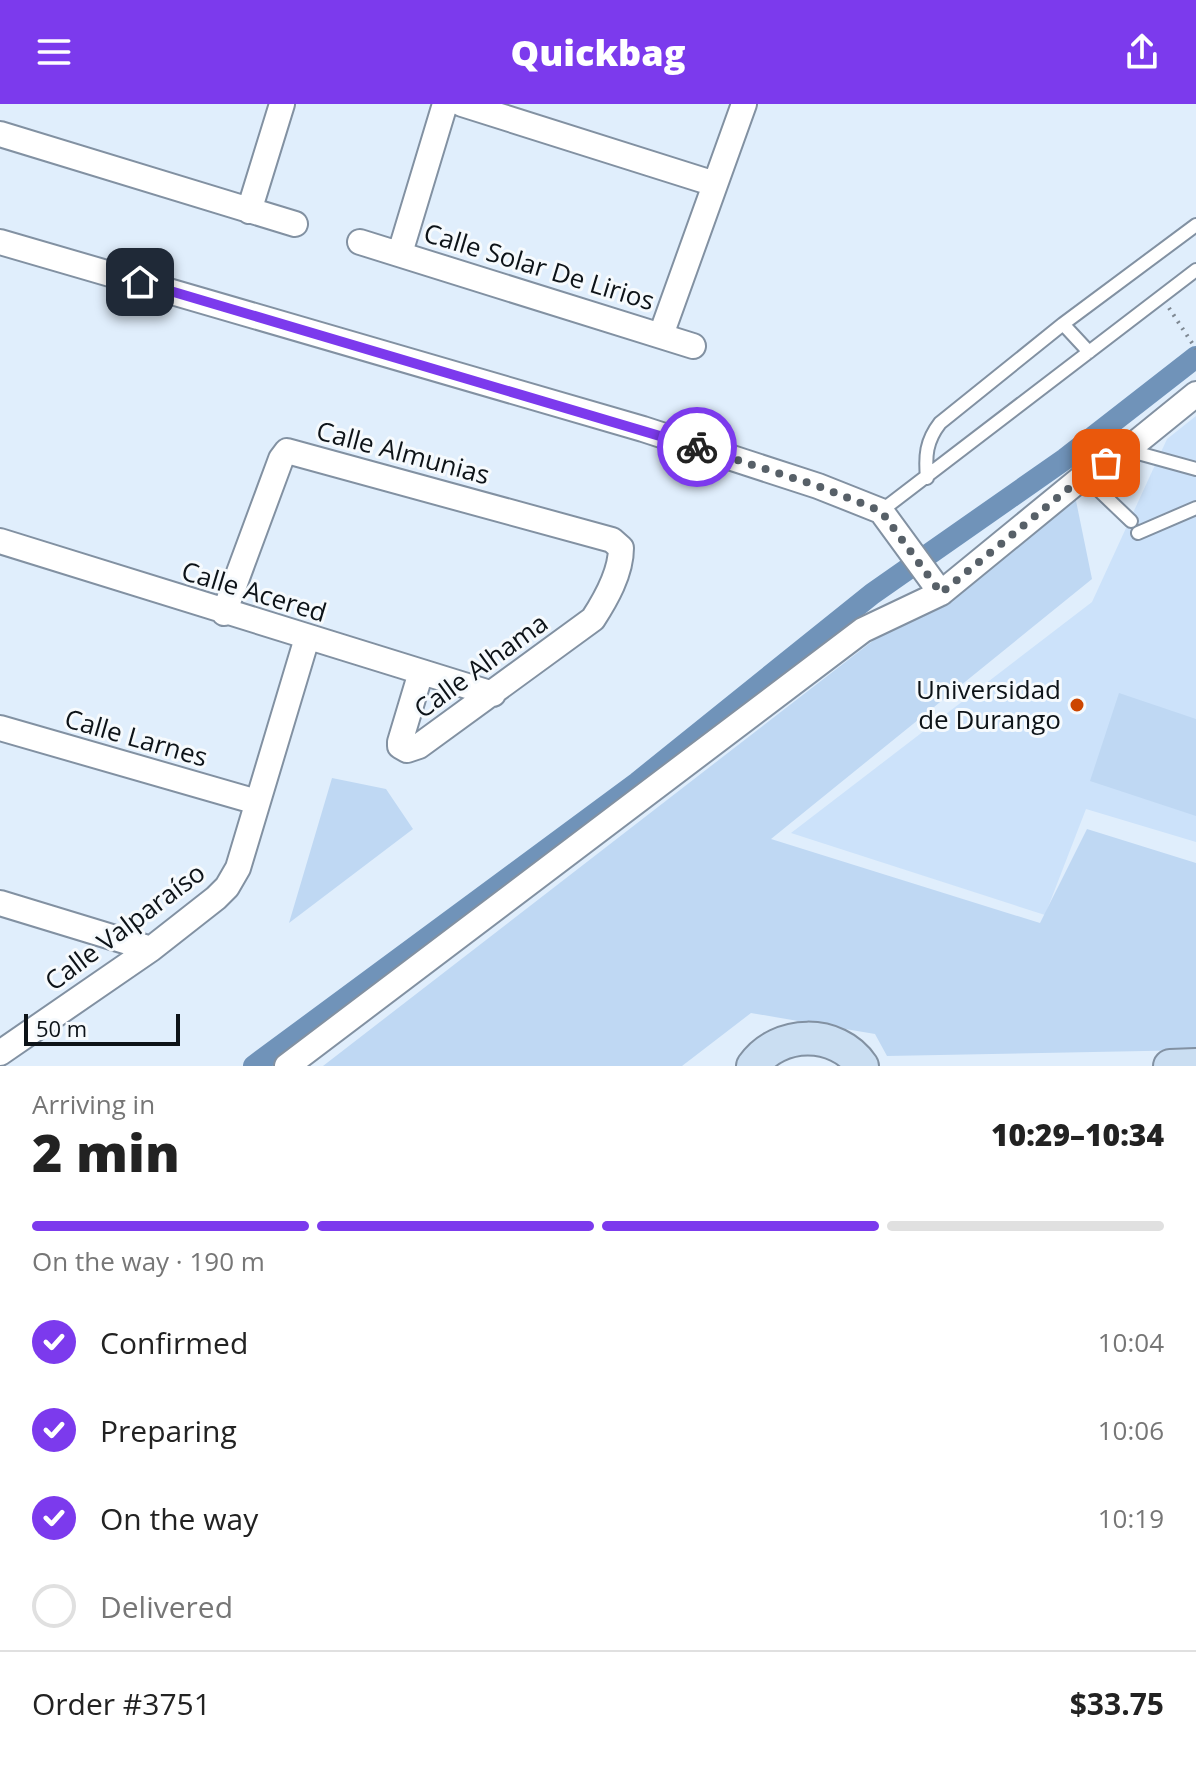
<!DOCTYPE html>
<html lang="en">
<head>
<meta charset="utf-8">
<style>
	:root { --surface:#fff; --page:#f6f6f6; --text:#222; --muted:#767676; --line:#e0e0e0; --accent:#7c3aed }
	body { margin:0; font-family:"Open Sans",sans-serif; background:var(--page); color:var(--text); height:100vh; display:flex; flex-direction:column; font-size:30px; white-space:nowrap }
	* { box-sizing:border-box; margin:0 }
	p { font-size:26px; color:var(--muted) }
	.icon { flex:none; width:44px; height:44px; fill:none; stroke:currentColor; stroke-width:2; stroke-linecap:round; stroke-linejoin:round }
	.map { position:relative; height:962px; overflow:hidden }
	.details { display:flex; flex-direction:column; background:var(--surface); flex:1 }
	.details>* { flex:none }
	.scale { position:absolute; left:24px; bottom:20px; width:156px; box-sizing:border-box; padding-left:8px; border:4px solid #0d1318; border-top:0; font-size:22px; line-height:28px; white-space:nowrap; color:#0d1318; -webkit-text-stroke:6px #f6fafd; paint-order:stroke }
	.pin { position:absolute; display:grid; place-items:center; width:68px; height:68px; color:#fff; margin:-34px; border-radius:16px; box-shadow:0 4px 12px #0006 }
	.courier { position:absolute; display:grid; place-items:center; width:80px; height:80px; margin:-40px; border:6px solid #7c3aed; border-radius:50%; background:#fff; color:#222; box-shadow:0 2px 10px #0007 }
	.summary em { font-style:normal; font-weight:800 }
	.summary div { display:flex; flex-direction:column-reverse }
	.summary { display:flex; align-items:center; justify-content:space-between; height:136px; padding:0 32px }
	h1 { font-size:52px; font-weight:800; line-height:60px }
	.bar { display:grid; grid-template-columns:repeat(4,1fr); gap:12px 8px; align-content:center; height:96px; padding:0 32px }
	.bar i { height:10px; border-radius:6px; background:var(--line) }
	.bar .selected { background:var(--accent) }
	.bar p { grid-column:span 4 }
	.line { display:flex; align-items:center; gap:20px; padding:0 32px; border-top:2px solid var(--line) }
	.line div { flex:1 }
	ol { padding:0 32px; list-style:none }
	li { display:flex; align-items:center; gap:24px; height:88px }
	li p { margin-inline-start:auto }
	li .icon { padding:8px; border-radius:50%; background:var(--accent); color:#fff; stroke-width:4 }
	li:last-child { color:var(--muted) }
	li i { width:44px; height:44px; border:4px solid var(--line); border-radius:50% }
	header { display:flex; justify-content:space-between; align-items:center; height:104px; padding:0 32px; background:var(--accent); color:#fff; font-size:36px; font-weight:800 }
	.map>svg:first-child { display:block }
	.built { fill:#cce2fa }
	.green { fill:#bfd8f3 }
	.lines { fill:none; stroke-linecap:round; stroke-linejoin:round }
	.canal { stroke:#7093b9; stroke-width:22 }
	.lane-casing { stroke:#8291a2; stroke-width:16 }
	.street-casing { stroke:#8291a2; stroke-width:28 }
	.secondary-casing { stroke:#8291a2; stroke-width:36 }
	.path { stroke:#7e8892; stroke-width:4; stroke-dasharray:2 6; stroke-linecap:butt }
	.lane { stroke:#fff; stroke-width:12 }
	.street { stroke:#fff; stroke-width:24 }
	.secondary { stroke:#cadef2; stroke-width:32 }
	.done { stroke:#576068; stroke-width:8; stroke-dasharray:0 14.4 }
	.route { stroke:#7c3aed; stroke-width:10 }
	.poi-dot { fill:#cc4601; stroke:#f6fafd; stroke-width:3 }
	.labels { text-anchor:middle; stroke-width:6; stroke-linejoin:round; paint-order:stroke }
	.street-label { font-size:26px; fill:#0d1318; stroke:#f6fafd }
	.poi-label { font-size:26px; fill:#0d1318; stroke:#f6fafd; text-anchor:end }
</style>
</head>
<body>
<header><svg class="icon" aria-label="menu" viewBox="0 0 24 24"><path d="M4 6h16M4 12h16M4 18h16"/></svg>Quickbag<svg class="icon" aria-label="share" viewBox="0 0 24 24"><path d="M12 15V3M7 8l5-5 5 5M5 13v7h14v-7"/></svg></header>
<div class="map">
<svg width="1196" height="962" viewBox="0 0 1196 962">
	<rect width="100%" height="100%" fill="#e0eefc"/>
	<!-- built -->
	<path class="built" d="M 1196,312 L 1196,738 L 1086,705 L 1045,811 L 791,729 L 1092,498 L 1167,335 Z"/>
	<!-- green -->
	<path class="green" d="M 1073,382 L 1092,475 L 771,735 L 1040,819 L 1087,725 L 1196,759 L 1196,946 L 887,952 L 875,930 L 751,909 L 682,962 L 323,962 Z
		M 1119,589 L 1196,615 L 1196,712 L 1090,677 Z
		M 332,674 L 386,685 L 413,725 L 289,819 Z"/>
	<g class="lines">
		<!-- canal -->
		<path class="canal" d="M 254,962 L 637,679 L 872,490 L 1065,355 L 1196,253"/>
		<defs>
			<path id="lane" d="M 1063,220 L 1089,248
				M 1127,346 L 1196,365
				M 1084,372 L 1131,417
				M 927,374 C 925,352 926,337 940,319 L 1063,220 L 1196,121
				M 881,407 L 1196,166
				M 1138,429 L 1196,404"/>
			<path id="street" d="M 462,0 L 715,80
				M 0,30 L 295,120
				M 249,107 L 282,0
				M 0,138 L 643,325 L 818,382 L 881,407 L 941,489
				M 360,138 L 693,242
				M 400,149 L 445,0
				M 661,231 L 744,0
				M 0,437 L 493,590
				M 224,509 L 281,355 L 287,347 L 612,436 L 621,444 C 621,469 606,495 593,515 L 419,642 L 407,646 L 400,642 L 400,638 L 421,568
				M 0,624 L 257,698
				M 0,799 L 151,845
				M 0,949 L 151,845 L 216,794 L 227,783 L 238,764 L 307,534
				M 287,962 L 863,526 L 941,489 L 1084,372 L 1127,346 L 1196,290"/>
			<path id="secondary" d="M 753,962 C 778,926 837,925 862,962
				M 1170,962 L 1196,961"/>
		</defs>
		<!-- lane casing -->
		<use href="#lane" class="lane-casing"/>
		<!-- street casing -->
		<use href="#street" class="street-casing"/>
		<!-- secondary casing -->
		<use href="#secondary" class="secondary-casing"/>
		<!-- path -->
		<path class="path" d="M 1169,204 L 1196,245"/>
		<!-- lane -->
		<use href="#lane" class="lane"/>
		<!-- street -->
		<use href="#street" class="street"/>
		<!-- secondary -->
		<use href="#secondary" class="secondary"/>
	</g>
	<g class="lines">
		<!-- done -->
		<path class="done" d="M 697,343 L 818,382 L 881,407 L 941,489 L 1084,372 L 1106,359"/>
		<!-- route -->
		<path class="route" d="M 140,178 L 697,343"/>
	</g>
	<!-- markers -->
	<circle class="poi-dot" cx="1077" cy="601" r="8"/>
	<g class="labels">
		<!-- street labels -->
		<g class="street-label">
			<text transform="translate(539 163) rotate(17)" y="9">Calle Solar De Lirios</text>
			<text transform="translate(403 349) rotate(15)" y="9">Calle Almunias</text>
			<text transform="translate(254 488) rotate(17)" y="9">Calle Acered</text>
			<text transform="translate(481 562) rotate(-36)" y="9">Calle Alhama</text>
			<text transform="translate(136 634) rotate(16)" y="9">Calle Larnes</text>
			<text transform="translate(125 823) rotate(-37)" y="9">Calle Valparaíso</text>
		</g>
		<!-- poi labels -->
		<g class="poi-label">
			<text x="1061" y="595">Universidad<tspan x="1061" dy="30">de Durango</tspan></text>
		</g>
	</g>
</svg>
<div class="scale">50 m</div>
<div class="pin" style="left:1106px;top:359px;background:#ea580c"><svg class="icon" aria-label="bag" viewBox="0 0 24 24"><path d="M5 8h14l-1 12H6zM9 8a3 3 0 0 1 6 0"/></svg></div>
<div class="pin" style="left:140px;top:178px;background:#1f2937"><svg class="icon" aria-label="home" viewBox="0 0 24 24"><path d="M3 11l9-7 9 7M6 9v11h12V9"/></svg></div>
<div class="courier" style="left:697px;top:343px"><svg class="icon" aria-label="bike" viewBox="0 0 24 24"><circle cx="6" cy="16" r="4"/><circle cx="18" cy="16" r="4"/><path d="M6 16l4-8h5l3 8M10 8l3 8H6M13 5h3"/></svg></div>
</div>
<section class="details">
<div class="summary"><div><h1>2 min</h1><p>Arriving in</p></div><em>10:29–10:34</em></div>
<div class="bar"><i class="selected"></i><i class="selected"></i><i class="selected"></i><i></i><p>On the way · 190 m</p></div>
<ol>
<li><svg class="icon" aria-label="check" viewBox="0 0 24 24"><path d="M5 12l5 5 9-10"/></svg>Confirmed<p>10:04</p></li>
<li><svg class="icon" aria-label="check" viewBox="0 0 24 24"><path d="M5 12l5 5 9-10"/></svg>Preparing<p>10:06</p></li>
<li><svg class="icon" aria-label="check" viewBox="0 0 24 24"><path d="M5 12l5 5 9-10"/></svg>On the way<p>10:19</p></li>
<li><i></i>Delivered</li>
</ol>
<div class="line" style="height:104px"><div>Order #3751</div><b>$33.75</b></div>
</section>
</body>
</html>
